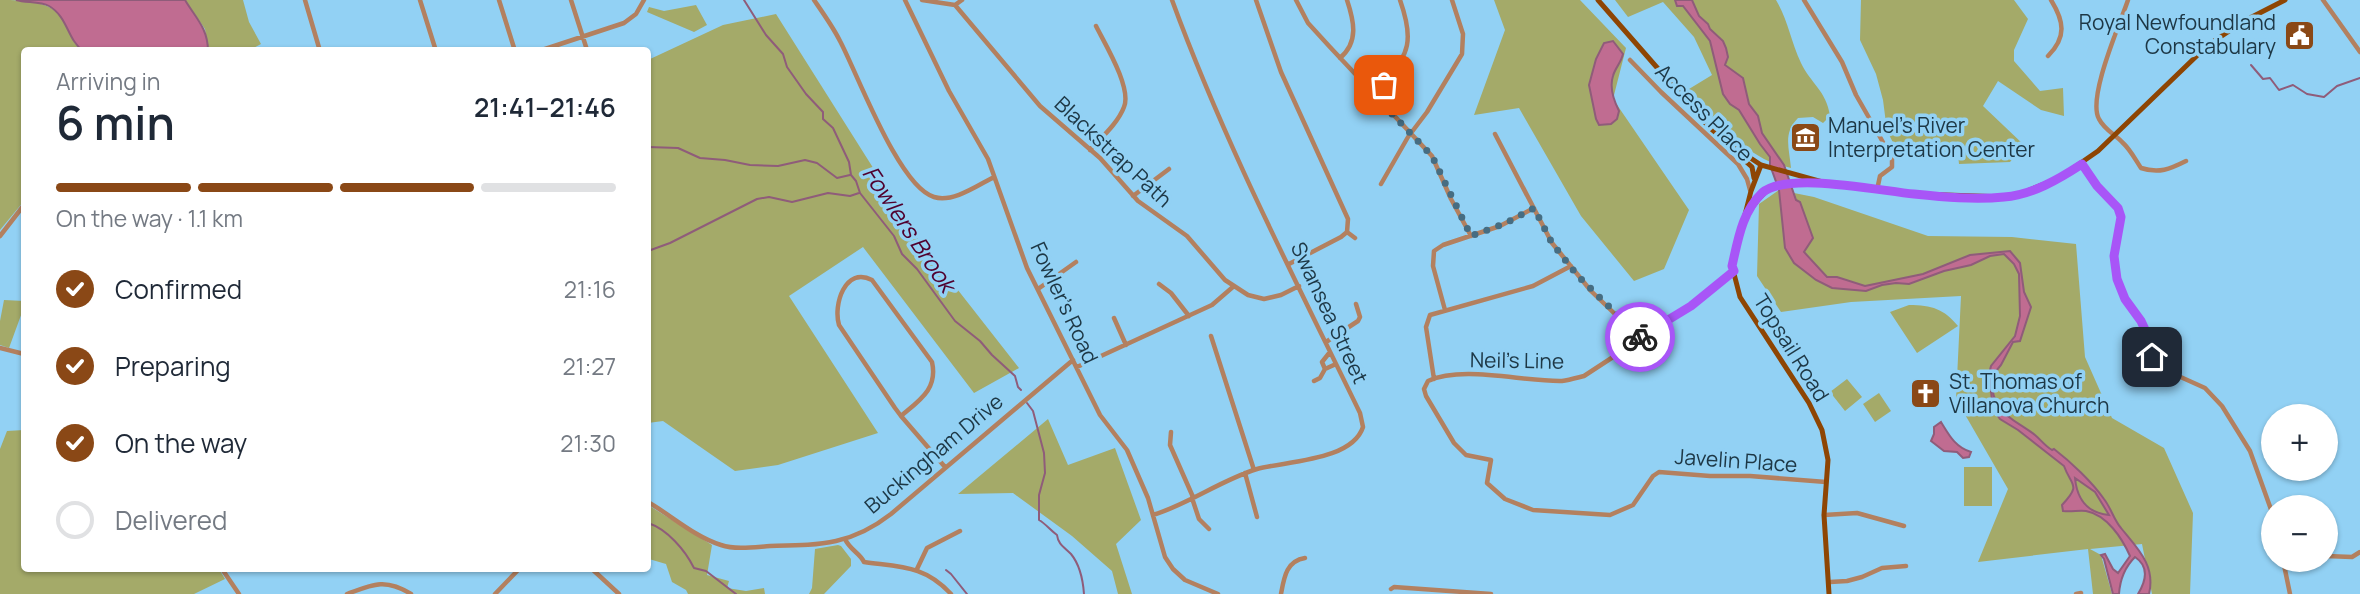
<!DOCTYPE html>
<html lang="en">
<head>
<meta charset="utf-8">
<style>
	:root { --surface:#fff; --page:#f2f2f3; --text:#1f2937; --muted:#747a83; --line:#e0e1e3; --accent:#8a4816 }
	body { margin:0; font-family:Manrope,sans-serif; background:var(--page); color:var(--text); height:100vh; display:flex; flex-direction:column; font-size:26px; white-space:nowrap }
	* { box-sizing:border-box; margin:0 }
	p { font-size:23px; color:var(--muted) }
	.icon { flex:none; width:38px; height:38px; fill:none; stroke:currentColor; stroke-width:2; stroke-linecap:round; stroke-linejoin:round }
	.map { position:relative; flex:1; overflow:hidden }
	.sheet { position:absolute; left:21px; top:47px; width:630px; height:525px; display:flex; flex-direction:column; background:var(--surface); border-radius:7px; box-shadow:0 2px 5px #0004 }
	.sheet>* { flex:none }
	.tools { position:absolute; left:2261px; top:404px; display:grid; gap:14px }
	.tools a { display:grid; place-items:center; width:77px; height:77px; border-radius:50%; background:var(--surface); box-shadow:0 2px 5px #0004; font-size:35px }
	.pin { position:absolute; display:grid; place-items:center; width:60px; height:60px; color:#fff; margin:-30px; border-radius:14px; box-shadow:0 4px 10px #0006 }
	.courier { position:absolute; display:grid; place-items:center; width:70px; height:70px; margin:-35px; border:5px solid #a855f7; border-radius:50%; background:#fff; color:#222; box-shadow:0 2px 9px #0007 }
	.summary em { font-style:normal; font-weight:600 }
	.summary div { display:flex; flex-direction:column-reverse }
	.summary { display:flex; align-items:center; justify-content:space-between; height:119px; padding:0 35px }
	h1 { font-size:46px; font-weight:600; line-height:52px }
	.bar { display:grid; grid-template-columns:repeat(4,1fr); gap:10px 7px; align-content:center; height:84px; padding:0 35px }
	.bar i { height:9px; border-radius:5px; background:var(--line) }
	.bar .active { background:var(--accent) }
	.bar p { grid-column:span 4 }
	ol { padding:0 35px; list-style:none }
	li { display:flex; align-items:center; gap:21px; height:77px }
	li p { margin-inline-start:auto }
	li .icon { padding:7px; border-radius:50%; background:var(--accent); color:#fff; stroke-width:4 }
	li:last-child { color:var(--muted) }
	li i { width:38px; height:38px; border:4px solid var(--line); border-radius:50% }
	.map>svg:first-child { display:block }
	.green { fill:#a4aa69 }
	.water { fill:#c06c91; stroke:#8f5c7a; stroke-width:2; fill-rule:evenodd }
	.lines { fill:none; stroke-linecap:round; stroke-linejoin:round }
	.stream { stroke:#8f5c7a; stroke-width:2 }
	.minor { stroke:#b3805f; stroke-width:4.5 }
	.major { stroke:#8e4503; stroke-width:5 }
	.done { stroke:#466d82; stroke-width:7; stroke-dasharray:0 12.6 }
	.route { stroke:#a855f7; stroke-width:9 }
	.labels { text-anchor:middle; stroke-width:7; stroke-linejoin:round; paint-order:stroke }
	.poi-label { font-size:21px; fill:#1d3745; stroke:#92d1f4; text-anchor:start }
	.street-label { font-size:21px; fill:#1d3745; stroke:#92d1f4 }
	.water-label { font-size:23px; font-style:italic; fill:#50012e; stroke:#92d1f4 }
</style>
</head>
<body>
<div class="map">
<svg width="2360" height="594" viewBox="0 0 2360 594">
	<rect width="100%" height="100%" fill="#92d1f4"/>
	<!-- green -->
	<path class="green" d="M 0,0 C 26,0 57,0 68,28 C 72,39 74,44 83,51 L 24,51 L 24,201 L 0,230 Z
		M 185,0 L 243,0 L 249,22 L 261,44 L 248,51 L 208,51 L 205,29 Z
		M 1494,0 L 1580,0 L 1626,48 L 1613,99 L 1689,210 L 1664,269 L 1634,281 L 1581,216 L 1519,108 L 1474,115 L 1505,30 Z
		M 1615,0 L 1776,0 C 1788,20 1791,42 1801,63 C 1811,84 1826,90 1830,116 L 1823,123 L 1813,117 L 1798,118 C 1783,133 1789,147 1791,168 C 1782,165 1772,163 1764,159 C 1735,143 1708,116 1689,89 L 1712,75 L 1694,37 L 1663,2 L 1628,17 Z
		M 1861,0 L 2014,0 L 2028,19 L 2014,50 L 2014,61 L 2040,91 L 2063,88 L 2064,116 L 2041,110 L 1998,81 L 1983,106 L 2024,145 L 2010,162 L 1959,164 L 1958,154 L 1899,154 L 1887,131 L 1883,100 L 1876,74 L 1860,40 Z
		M 696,5 L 707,25 L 694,32 L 647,12 L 649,7 L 664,11 Z
		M 776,14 L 918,239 L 1019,368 L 974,393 L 863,247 L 789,296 L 878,433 L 778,465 L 735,471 L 663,421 L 648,423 L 648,60 L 723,25 Z
		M 1779,190 L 1814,197 L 1928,236 L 2012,237 L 2076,244 L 2085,357 L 2112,418 L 2164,448 L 2193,513 L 2190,594 L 2152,594 L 2142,544 L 2090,549 L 2101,555 L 2112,594 L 2093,594 L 2088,549 L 1978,562 L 2008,489 L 1956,399 L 1961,296 L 1851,302 L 1781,312 L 1757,276 L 1759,204 Z
		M 4,300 L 24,301 L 24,307 L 9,348 L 0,345 L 0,321 Z
		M 1909,305 C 1932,305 1944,309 1958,326 L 1917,353 L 1890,312 Z
		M 1847,379 L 1862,397 L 1845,411 L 1830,392 Z
		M 1879,393 L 1891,411 L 1875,422 L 1863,404 Z
		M 1048,419 L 1068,465 L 1115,448 L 1141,520 L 1116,544 L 1132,594 L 1118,594 L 1112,571 L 1072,536 L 1013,493 L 958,494 Z
		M 24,430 L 24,569 L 219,569 L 225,579 L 194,594 L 0,594 L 0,449 L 7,431 Z
		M 1964,467 L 1992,467 L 1992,506 L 1964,506 Z
		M 648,505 L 712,545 L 707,575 L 729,581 L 727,588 L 746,591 L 764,588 L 765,594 L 688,594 L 686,590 L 672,582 L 666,564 L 649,559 L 648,556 Z
		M 838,545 L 841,546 L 851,559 L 851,566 L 824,594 L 809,594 L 812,588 L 815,549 Z"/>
	<!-- water -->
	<path class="water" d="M 16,0 L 185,0 C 195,17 208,28 208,51 L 83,51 C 67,39 68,17 49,6 C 40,1 26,3 16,0 Z
		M 1675,0 L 1692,0 L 1699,16 L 1708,24 L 1710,29 L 1723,41 L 1726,48 L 1728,57 L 1725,65 L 1743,78 L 1749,104 L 1758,116 L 1762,133 L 1784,165 L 1796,200 L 1800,202 L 1813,238 L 1804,252 L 1827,277 L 1837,277 L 1865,286 L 1923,274 L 1970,255 L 2010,251 L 2020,263 L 2024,292 L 2031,307 L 2020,341 L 2013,342 L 2001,365 L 1992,376 C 1990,413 2011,417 2035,435 C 2041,440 2045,446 2052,450 L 2054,449 C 2071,462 2092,482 2104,499 C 2111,508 2114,520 2121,528 C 2137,548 2156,565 2149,594 L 2138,594 C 2146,581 2150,567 2135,557 C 2125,567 2120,579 2119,594 L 2113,594 L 2104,559 L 2101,555 L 2105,554 L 2113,569 L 2118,573 L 2130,556 C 2122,538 2107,515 2086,511 C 2079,510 2072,512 2063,511 L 2062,505 C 2082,484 2071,486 2064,466 L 2018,430 L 2000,419 L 1993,409 L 1989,374 L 1991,366 L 2015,336 L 2020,316 L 2019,274 L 2014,264 L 2004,254 L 1990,256 L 1971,265 L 1944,271 L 1909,284 L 1896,283 L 1882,285 L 1866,291 L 1832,288 L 1816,280 L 1794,263 L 1785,248 L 1779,190 L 1770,165 L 1770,157 L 1760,144 L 1739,110 L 1730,104 L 1723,94 L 1710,41 L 1683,6 L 1677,6 ZM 2075,478 L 2095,492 L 2109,515 C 2087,513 2077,499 2075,478 Z
		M 1613,41 L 1623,54 C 1621,63 1615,68 1613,76 C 1609,88 1614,101 1619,111 L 1617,119 L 1611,124 L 1599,125 L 1596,119 L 1589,85 L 1596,59 L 1604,43 Z
		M 1941,422 C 1949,435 1955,447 1971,452 L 1969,457 L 1963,458 L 1957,452 L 1944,451 L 1931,441 L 1934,434 L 1934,427 Z"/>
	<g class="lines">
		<!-- stream -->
		<path class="stream" d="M 744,0 L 766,35 L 783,54 L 787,67 L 806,94 L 823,112 L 823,119 L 833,128 L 849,162 L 851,175 L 856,181 L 860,193 L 894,236 L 902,254 L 917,269 L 955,321 L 980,341 L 992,355 L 1015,376 L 1018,387 L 1021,390
			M 2251,65 L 2263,79 L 2270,78 L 2279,90 L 2293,85 L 2307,94 L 2324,97 L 2337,86 L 2360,78
			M 648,147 L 678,148 L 700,158 L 725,160 L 750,165 L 778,166 L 805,160 L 817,163 L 837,178 L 850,175
			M 648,251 L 670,243 L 757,199 L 769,197 L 792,202 L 828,193 L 850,196 L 859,193
			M 1027,403 L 1033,411 L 1044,453 L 1045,473 L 1039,495 L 1039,520 C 1046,524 1050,530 1057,535 C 1058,544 1064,547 1071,554 C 1080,565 1083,580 1084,594
			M 648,523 C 667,529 685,550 694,568 L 706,571 L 736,594
			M 946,570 L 951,574 L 967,594"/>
		<!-- minor -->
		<path class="minor" d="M 305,0 L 320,51
			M 420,0 L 436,51
			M 499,0 L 515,51
			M 571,0 L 587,50
			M 814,0 C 823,13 833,27 840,41 C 858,75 899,187 934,197 C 953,203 978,185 994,177
			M 905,0 L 949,91 L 988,159 L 1027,268 L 1100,415 L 1127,450 L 1148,498 L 1165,557 L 1173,569 L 1185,580 L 1218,594
			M 922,0 L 955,5 L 1040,106 L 1100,158 L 1138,201 L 1187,236 L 1225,280 L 1248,295 L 1264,299 L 1281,295 L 1299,286
			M 1256,0 L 1281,72 L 1348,219 L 1347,232 L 1341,237 L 1289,264
			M 1296,0 L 1308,23 L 1329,46 L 1432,156 L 1451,199 L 1471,236
			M 1804,0 L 1842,62 L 1856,95 L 1892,158 L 1892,167 L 1880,176 L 1877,190
			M 2128,0 C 2120,24 2087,98 2099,119 C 2104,129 2114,134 2122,142 C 2130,149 2135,159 2141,168 C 2159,174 2170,169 2186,161
			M 2323,0 L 2360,52
			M 955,5 L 962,0
			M 539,51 L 624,23 L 636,14 L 644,0
			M 2048,56 C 2067,37 2064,21 2051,0
			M 1340,58 C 1359,42 1354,21 1347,0
			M 1630,60 L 1661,92 L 1738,164 L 1747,179 L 1750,190
			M 1376,98 C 1403,56 1418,51 1400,0
			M 1495,134 L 1552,243 L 1591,291 L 1641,339
			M 1090,150 C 1102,137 1118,123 1124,107 C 1132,88 1105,44 1096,26
			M 2082,164 L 2097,186 L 2118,208 L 2121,217 L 2114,256 L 2117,279 L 2125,299 L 2141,321 L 2156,364 L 2165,370 L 2205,388 L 2222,406 L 2250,451 L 2273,515
			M 1381,184 L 1408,137 L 1427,112 L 1462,54 L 1463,34 L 1452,0
			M 1133,196 L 1169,169
			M 1347,232 L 1355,238
			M 0,236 L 24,205
			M 1733,271 L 1691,306 L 1584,376 C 1576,378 1569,380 1562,381 C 1523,382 1463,365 1428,381 L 1424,389 L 1426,396 L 1454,443 L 1466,455 L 1491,460 L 1487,483 L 1505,499 L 1533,510 L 1610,515 L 1633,505 L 1653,476 L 1659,472 L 1710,476 L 1750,476 L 1826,482
			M 1159,284 L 1171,293 L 1189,316
			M 1038,289 L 1076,262
			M 1445,310 L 1433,266 L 1434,251 L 1443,245 L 1500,226 L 1534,208
			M 1114,318 L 1126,345
			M 1211,336 L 1254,470
			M 1326,342 L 1358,321 L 1360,317 L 1356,304
			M 0,348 L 24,354
			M 1077,367 L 1212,305 L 1234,286
			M 1325,369 L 1322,362 L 1330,352
			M 1434,379 L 1426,327 L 1430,315 L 1533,286 L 1571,266
			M 1314,381 L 1320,378 L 1325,369 L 1336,364
			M 901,416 C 920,400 938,389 932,362 L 872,280 C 845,266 833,305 839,325 L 895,408 L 901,416 L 945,467
			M 1171,432 L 1170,445 L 1193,497
			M 1245,473 L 1257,517
			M 1192,498 L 1199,519 L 1209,529
			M 648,502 C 672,516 695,537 721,545 C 736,550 755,547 770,546 C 818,545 850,546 891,514 L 1073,360
			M 1153,515 C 1189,504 1221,480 1257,469 C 1286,461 1352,461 1363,427 L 1360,413 C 1294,277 1224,142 1172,0
			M 1824,515 L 1857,513 L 1904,526
			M 845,539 C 850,550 860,553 864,562 C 900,567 925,565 951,594
			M 2326,556 L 2352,557 L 2360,552
			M 2283,560 L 2290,594
			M 222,569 L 239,594
			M 592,569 L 619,594
			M 917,569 L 927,548 L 960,531
			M 1830,582 L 1847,581 L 1862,577 L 1882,568 L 1906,566
			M 1391,589 L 1394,587 L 1491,594
			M 347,594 C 373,584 386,578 411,594
			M 495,594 L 519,569
			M 1281,594 C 1284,578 1286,561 1305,558
			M 2076,594 L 2081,593"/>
		<!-- major -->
		<path class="major" d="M 1598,0 L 1709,127 L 1728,143 L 1761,165 L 1826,183 L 1916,194 L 2005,197 L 2020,194 L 2059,178 L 2098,151 L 2208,45 L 2246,20 L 2285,0
			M 1734,151 L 1752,167 L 1754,178
			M 1761,165 L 1751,191 L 1732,266 L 1740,297 L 1809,403 L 1822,430 L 1828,460 L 1824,515 L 1829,594
			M 1746,217 C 1767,182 1777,183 1816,183"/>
	</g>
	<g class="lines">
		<!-- done -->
		<path class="done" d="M 1384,85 L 1376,97 L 1432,156 L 1471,236 L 1506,223 L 1534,208 L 1552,243 L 1577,275 L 1640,337"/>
		<!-- route -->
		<path class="route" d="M 1640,337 L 1691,306 L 1734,271 L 1732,266 C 1738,240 1742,212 1762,193 C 1787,171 1880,191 1914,194 C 1943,197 1975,200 2004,197 C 2032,195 2059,179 2082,164 L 2097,186 L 2118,208 L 2121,217 L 2114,256 L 2117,279 L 2125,299 L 2141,321 L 2147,334 L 2152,357"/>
	</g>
	<!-- icons -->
	<defs>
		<symbol id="civic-square" viewBox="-11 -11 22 22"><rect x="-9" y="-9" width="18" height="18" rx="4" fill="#8a4816" stroke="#92d1f4"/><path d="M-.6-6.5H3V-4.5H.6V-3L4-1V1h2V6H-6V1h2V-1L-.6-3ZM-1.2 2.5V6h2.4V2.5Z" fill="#fff"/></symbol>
		<symbol id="museum-square" viewBox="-11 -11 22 22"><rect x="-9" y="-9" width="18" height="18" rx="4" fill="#8a4816" stroke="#92d1f4"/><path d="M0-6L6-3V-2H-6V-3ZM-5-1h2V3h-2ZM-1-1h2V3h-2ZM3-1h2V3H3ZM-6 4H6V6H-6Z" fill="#fff"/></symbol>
		<symbol id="church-square" viewBox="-11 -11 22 22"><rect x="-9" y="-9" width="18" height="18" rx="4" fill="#8a4816" stroke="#92d1f4"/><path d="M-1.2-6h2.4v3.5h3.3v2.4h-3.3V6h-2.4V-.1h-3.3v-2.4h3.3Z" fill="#fff"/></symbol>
	</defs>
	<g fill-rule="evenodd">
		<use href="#civic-square" x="2282" y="18" width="35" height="35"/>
		<use href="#museum-square" x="1788" y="120" width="35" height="35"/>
		<use href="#church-square" x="1908" y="376" width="35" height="35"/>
	</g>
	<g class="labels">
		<!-- poi labels -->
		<g class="poi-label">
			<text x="2276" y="30" text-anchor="end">Royal Newfoundland<tspan x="2276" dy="24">Constabulary</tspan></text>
			<text x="1828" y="133">Manuel's River<tspan x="1828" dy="24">Interpretation Center</tspan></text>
			<text x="1949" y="389">St. Thomas of<tspan x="1949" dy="24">Villanova Church</tspan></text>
		</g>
		<!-- street labels -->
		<g class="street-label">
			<text transform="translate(1704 113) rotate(45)" y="7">Access Place</text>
			<text transform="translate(1113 152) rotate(43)" y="7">Blackstrap Path</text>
			<text transform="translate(1064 303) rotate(65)" y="7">Fowler's Road</text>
			<text transform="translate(1329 313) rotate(65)" y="7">Swansea Street</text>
			<text transform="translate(1791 348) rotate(58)" y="7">Topsail Road</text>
			<text transform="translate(1517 361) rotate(1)" y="7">Neil's Line</text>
			<text transform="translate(934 454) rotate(-40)" y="7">Buckingham Drive</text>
			<text transform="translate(1736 461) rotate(4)" y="7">Javelin Place</text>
		</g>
		<!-- water labels -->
		<g class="water-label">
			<text transform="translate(909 229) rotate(56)" y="8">Fowlers Brook</text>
		</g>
	</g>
</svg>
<div class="tools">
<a>+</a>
<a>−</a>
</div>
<div class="pin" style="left:1384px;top:85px;background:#ea580c"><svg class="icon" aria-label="bag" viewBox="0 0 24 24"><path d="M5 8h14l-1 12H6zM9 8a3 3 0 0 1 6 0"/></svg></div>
<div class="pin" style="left:2152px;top:357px;background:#1f2937"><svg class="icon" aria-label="home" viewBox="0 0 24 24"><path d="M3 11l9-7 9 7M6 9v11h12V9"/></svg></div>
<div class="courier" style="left:1640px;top:337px"><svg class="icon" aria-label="bike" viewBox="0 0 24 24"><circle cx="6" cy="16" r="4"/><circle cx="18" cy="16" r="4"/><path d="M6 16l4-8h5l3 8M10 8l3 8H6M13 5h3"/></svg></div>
<section class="sheet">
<div class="summary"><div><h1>6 min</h1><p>Arriving in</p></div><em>21:41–21:46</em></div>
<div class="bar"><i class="active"></i><i class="active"></i><i class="active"></i><i></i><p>On the way · 1.1 km</p></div>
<ol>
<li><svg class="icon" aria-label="check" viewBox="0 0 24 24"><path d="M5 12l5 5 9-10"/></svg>Confirmed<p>21:16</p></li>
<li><svg class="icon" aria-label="check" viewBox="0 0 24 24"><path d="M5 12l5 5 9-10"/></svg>Preparing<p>21:27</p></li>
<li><svg class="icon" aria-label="check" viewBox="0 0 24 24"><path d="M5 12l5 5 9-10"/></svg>On the way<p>21:30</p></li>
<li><i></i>Delivered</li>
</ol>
</section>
</div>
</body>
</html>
